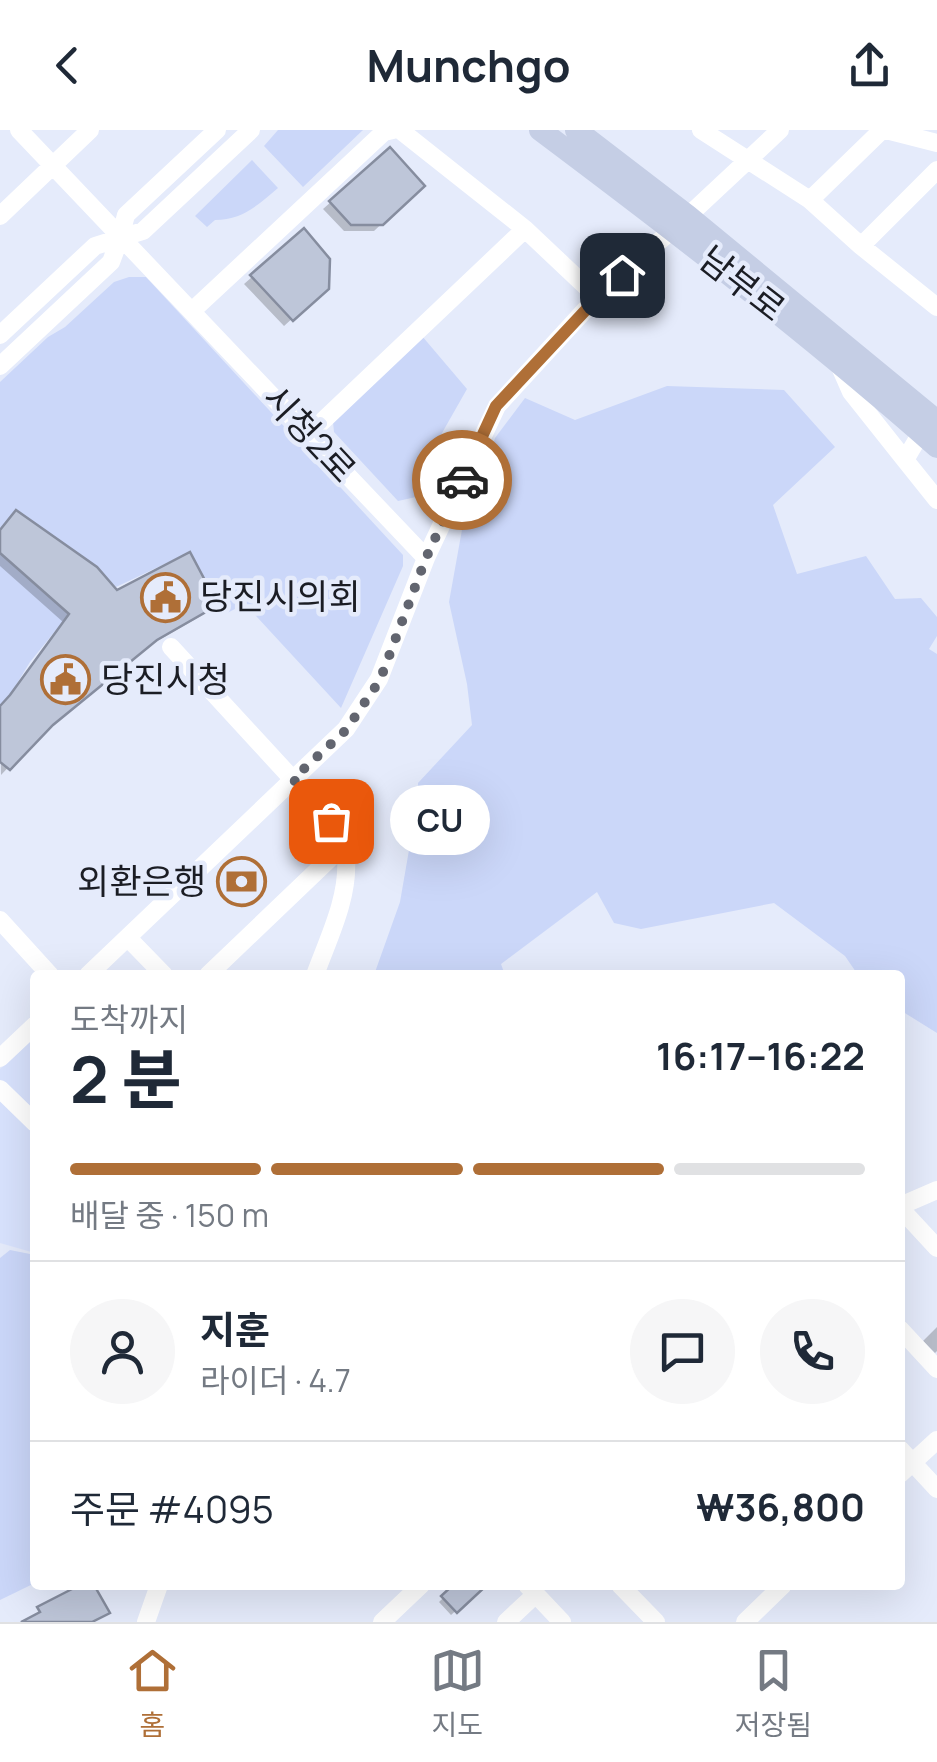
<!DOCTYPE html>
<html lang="ko">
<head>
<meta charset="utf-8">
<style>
	:root { --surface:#fff; --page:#f6f6f7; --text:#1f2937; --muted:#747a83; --line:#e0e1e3; --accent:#af6f37 }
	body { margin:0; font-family:Manrope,"Noto Sans KR",sans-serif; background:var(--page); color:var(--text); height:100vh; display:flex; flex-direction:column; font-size:38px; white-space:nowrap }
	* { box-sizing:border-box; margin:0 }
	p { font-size:32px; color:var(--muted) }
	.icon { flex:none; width:55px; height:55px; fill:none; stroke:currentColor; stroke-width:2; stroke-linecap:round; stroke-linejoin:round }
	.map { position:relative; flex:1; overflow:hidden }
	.details { position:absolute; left:30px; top:840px; width:875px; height:620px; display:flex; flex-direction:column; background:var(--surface); border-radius:10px; box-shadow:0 10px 40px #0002 }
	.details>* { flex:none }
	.pin { position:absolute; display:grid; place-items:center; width:85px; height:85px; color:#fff; margin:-42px; border-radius:20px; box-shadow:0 5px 15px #0006 }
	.courier { position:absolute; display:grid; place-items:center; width:100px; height:100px; margin:-50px; border:8px solid #af6f37; border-radius:50%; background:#fff; color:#222; box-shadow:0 2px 12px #0007 }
	.bubble { position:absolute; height:70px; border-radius:35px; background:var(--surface); box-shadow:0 10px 40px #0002; font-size:32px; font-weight:700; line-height:70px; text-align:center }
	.headline em { font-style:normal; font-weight:700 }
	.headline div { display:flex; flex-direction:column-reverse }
	.headline { display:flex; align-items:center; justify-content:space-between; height:170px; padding:0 40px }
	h1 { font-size:65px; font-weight:700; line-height:75px }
	.bar { display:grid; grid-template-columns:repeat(4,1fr); gap:15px 10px; align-content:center; height:120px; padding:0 40px }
	.bar i { height:12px; border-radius:8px; background:var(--line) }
	.bar .selected { background:var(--accent) }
	.bar p { grid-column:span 4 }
	.line { display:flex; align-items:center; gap:25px; padding:0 40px; border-top:2px solid var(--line) }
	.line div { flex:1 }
	.round { display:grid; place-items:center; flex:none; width:105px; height:105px; border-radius:52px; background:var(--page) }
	header { display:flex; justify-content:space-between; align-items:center; height:130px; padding:0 40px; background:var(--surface); font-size:45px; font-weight:700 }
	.tabs { display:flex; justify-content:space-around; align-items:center; height:140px; border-top:2px solid var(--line); background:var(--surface); font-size:28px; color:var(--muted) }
	.tabs a { display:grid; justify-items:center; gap:5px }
	.tabs .selected { color:var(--accent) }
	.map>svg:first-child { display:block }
	.built { fill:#d8e2fd }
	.green { fill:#cbd7f9 }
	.shadow { fill:#0003 }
	.building { fill:#bec6d9; stroke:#868d9f; stroke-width:2.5 }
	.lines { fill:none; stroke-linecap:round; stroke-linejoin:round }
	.minor { stroke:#fff; stroke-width:18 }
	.major { stroke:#c5cee5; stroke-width:22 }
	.done { stroke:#62656f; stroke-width:10; stroke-dasharray:0 18 }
	.route { stroke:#af6f37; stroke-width:12 }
	.labels { text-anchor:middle; stroke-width:9; stroke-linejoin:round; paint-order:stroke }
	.street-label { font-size:35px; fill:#1b1d24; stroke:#e5ebfb }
	.poi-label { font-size:35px; fill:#1b1d24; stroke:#e5ebfb; text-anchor:start }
</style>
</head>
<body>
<header><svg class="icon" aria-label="back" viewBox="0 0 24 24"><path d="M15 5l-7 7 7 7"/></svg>Munchgo<svg class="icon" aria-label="share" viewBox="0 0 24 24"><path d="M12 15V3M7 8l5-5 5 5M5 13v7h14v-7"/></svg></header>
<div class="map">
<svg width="937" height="1492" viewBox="0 0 937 1492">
	<rect width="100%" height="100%" fill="#e5ebfb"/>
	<!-- built -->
	<path class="built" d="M 35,907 L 35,1123 L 0,1113 L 0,939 Z"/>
	<!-- green -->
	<path class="green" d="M 278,0 L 363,0 L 303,57 L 264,16 Z
		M 252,30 L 278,58 C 258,75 242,90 215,90 L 207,97 L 195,86 Z
		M 129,147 L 146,147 L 403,425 L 403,436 L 341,578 L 245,474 L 223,485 L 190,422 L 116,457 L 97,437 L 16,381 L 0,400 L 0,252 L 48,207 L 65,197 L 114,152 Z
		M 422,206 L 467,259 L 442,303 L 416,367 L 398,371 L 334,302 L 333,292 Z
		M 667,256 L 784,260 L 835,317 L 773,375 L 797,444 L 866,426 L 895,469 L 921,468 L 937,487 L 937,506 L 929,519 L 937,524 L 937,903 L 900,880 L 900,845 L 858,845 L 845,826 L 774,773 L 641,799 L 614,793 L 597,762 L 501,834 L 505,845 L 374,845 L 400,772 L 418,668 L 418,653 L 472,595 L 467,554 L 449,472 L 465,383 L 482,352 L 495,308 L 525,268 L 575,290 Z
		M 0,423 L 69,484 L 30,532 L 10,565 L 0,576 Z
		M 10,1120 L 35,1125 L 35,1453 L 0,1470 L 0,1128 Z"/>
	<!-- shadow -->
	<path class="shadow" d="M 390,20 L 422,56 L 374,101 L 344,101 L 323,79 Z
		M 303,102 L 326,158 L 284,196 L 244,154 Z
		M 0,402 L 117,463 L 215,475 L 208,482 L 147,517 L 44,600 L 1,645 L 0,579 L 63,492 L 0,436 Z
		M 937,1197 L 937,1221 L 935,1223 L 923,1211 Z
		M 457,1455 L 484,1455 L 451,1485 L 439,1472 Z"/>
	<!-- building -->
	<path class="building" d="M 390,17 L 425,56 L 383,95 L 351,95 L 329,71 Z
		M 304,98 L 330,129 L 329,159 L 293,191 L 250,145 Z
		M 16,380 L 97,437 L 117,460 L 190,422 L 218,475 L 157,510 L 53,595 L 10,640 L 0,632 L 0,576 L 10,565 L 69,484 L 0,423 L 0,400 Z
		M 73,1455 L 94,1455 L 110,1483 L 92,1492 L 21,1492 L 40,1482 L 37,1477 L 74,1458 Z
		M 453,1455 L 487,1455 L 457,1483 L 441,1466 Z"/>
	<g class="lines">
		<!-- minor -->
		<path class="minor" d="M 19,0 L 426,428
			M 400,0 L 525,99 L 597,167
			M 701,0 L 810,70 L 861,116 L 937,177
			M 886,0 L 937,13
			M 810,70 L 882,0
			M 0,86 L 90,0
			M 688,86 L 780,0
			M 861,116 L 937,40
			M 192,181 L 384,2 L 393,0
			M 0,205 L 95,116 L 120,108 L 126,85 L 217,0
			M 0,236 L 111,132 L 120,108 L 143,101 L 251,0
			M 840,237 L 851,262 L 905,330
			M 921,303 L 905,330 L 937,370
			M 309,304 L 525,99
			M 171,517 L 331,691 C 338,703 345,715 346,728 C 349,768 328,809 315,845
			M 0,790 L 50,845
			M 128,808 L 164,845
			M 88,845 L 346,599 L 379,549 L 426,428 L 497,276 L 597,167 L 673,99
			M 208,845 L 344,715
			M 0,928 L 35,895
			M 0,959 L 35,993
			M 900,1076 L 937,1060
			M 900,1078 L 937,1118
			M 900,1199 L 937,1239
			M 900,1319 L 937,1359
			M 900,1344 L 937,1310
			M 527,1455 L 562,1492
			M 620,1455 L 656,1492
			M 146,1492 L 159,1455
			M 382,1492 L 421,1455
			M 506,1492 L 536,1464
			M 745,1492 L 783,1455"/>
		<!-- major -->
		<path class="major" d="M 540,0 C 676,102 810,205 937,317
			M 576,0 L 688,86 L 937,291"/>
	</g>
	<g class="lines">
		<!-- done -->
		<path class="done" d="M 331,691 L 293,649 L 346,600 L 380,550 L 426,428 L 462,350"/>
		<!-- route -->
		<path class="route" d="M 462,350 L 496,276 L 597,168 L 622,145"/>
	</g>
	<!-- icons -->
	<defs>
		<symbol id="civic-ring" viewBox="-11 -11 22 22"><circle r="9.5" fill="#e5ebfb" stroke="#af6f37" stroke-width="1.5"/><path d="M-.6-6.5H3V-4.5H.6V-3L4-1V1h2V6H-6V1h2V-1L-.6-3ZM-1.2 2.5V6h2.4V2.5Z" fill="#af6f37"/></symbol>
		<symbol id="bank-ring" viewBox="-11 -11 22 22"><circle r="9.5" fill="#e5ebfb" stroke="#af6f37" stroke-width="1.5"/><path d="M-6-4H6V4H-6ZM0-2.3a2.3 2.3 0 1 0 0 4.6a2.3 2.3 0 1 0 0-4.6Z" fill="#af6f37"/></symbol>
	</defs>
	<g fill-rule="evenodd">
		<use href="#civic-ring" x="138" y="440" width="55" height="55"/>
		<use href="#civic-ring" x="38" y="522" width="55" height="55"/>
		<use href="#bank-ring" x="214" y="724" width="55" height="55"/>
	</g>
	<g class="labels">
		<!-- street labels -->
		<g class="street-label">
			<text transform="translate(742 154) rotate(38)" y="12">남부로</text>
			<text transform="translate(309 304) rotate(47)" y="12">시청2로</text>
		</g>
		<!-- poi labels -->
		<g class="poi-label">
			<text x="200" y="479">당진시의회</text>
			<text x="101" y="562">당진시청</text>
			<text x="206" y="764" text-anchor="end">외환은행</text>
		</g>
	</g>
</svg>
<div class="pin" style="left:331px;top:691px;background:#ea580c"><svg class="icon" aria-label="bag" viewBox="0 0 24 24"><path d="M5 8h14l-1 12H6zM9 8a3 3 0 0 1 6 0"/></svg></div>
<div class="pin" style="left:622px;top:145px;background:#1f2937"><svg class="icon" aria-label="home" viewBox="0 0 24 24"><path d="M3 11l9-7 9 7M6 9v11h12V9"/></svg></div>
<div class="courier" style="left:462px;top:350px"><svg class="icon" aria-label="car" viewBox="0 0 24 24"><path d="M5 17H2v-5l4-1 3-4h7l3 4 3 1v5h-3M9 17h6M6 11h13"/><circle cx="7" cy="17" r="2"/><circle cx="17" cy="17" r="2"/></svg></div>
<div class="bubble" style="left:390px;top:655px;width:100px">CU</div>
<section class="details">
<div class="headline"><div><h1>2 분</h1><p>도착까지</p></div><em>16:17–16:22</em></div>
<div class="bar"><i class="selected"></i><i class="selected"></i><i class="selected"></i><i></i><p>배달 중 · 150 m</p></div>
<div class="line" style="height:180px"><a class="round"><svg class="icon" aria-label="person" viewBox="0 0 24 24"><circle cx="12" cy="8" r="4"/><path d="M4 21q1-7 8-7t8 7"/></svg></a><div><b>지훈</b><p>라이더 · 4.7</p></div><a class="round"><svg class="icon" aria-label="chat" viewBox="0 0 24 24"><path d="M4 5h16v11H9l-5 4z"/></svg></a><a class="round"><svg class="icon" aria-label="phone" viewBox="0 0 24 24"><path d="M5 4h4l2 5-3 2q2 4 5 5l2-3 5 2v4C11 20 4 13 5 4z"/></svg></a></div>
<div class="line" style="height:130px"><div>주문 #4095</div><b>₩36,800</b></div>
</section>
</div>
<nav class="tabs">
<a class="selected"><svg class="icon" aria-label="home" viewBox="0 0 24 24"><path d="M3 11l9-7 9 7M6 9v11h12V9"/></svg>홈</a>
<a><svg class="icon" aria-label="map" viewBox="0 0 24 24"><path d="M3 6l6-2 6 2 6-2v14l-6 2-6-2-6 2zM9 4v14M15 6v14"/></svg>지도</a>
<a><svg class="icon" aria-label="saved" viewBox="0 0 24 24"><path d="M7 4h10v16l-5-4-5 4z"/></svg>저장됨</a>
</nav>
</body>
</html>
